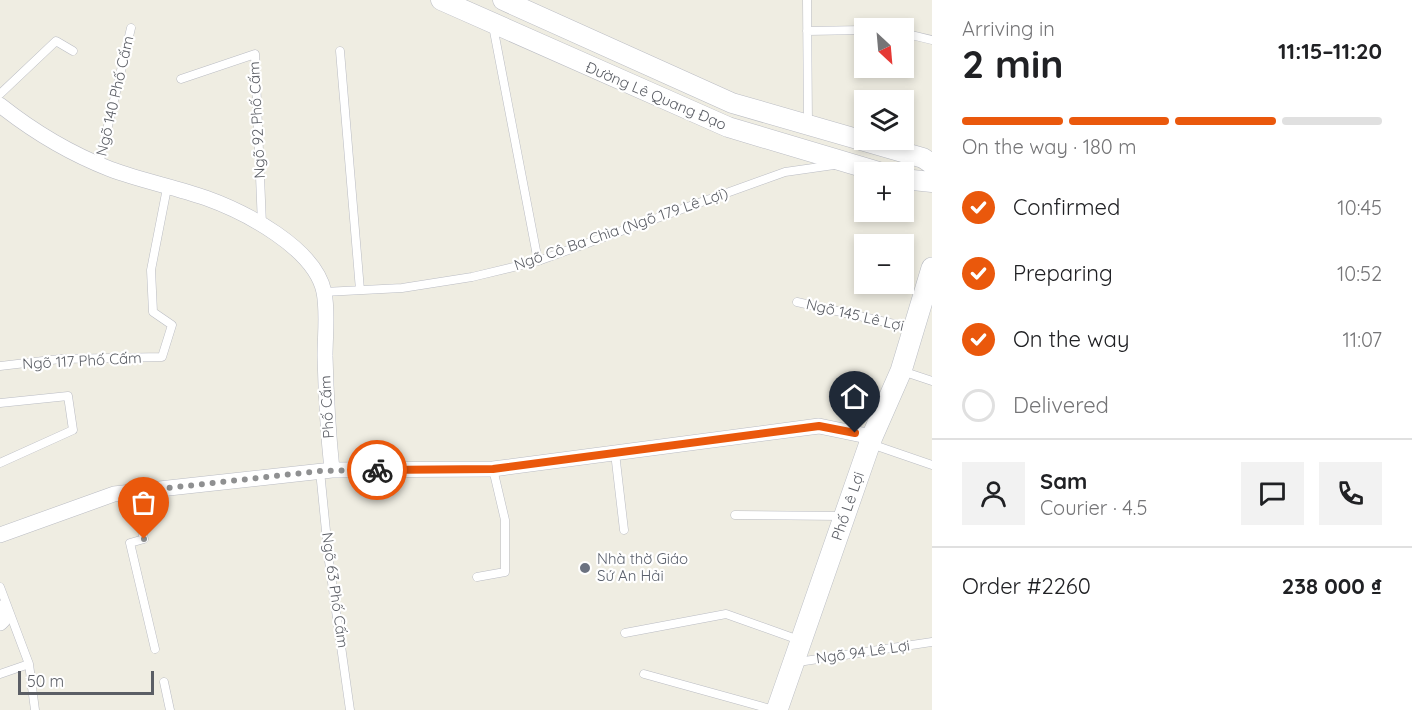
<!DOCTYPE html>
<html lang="en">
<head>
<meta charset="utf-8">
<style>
	:root { --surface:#fff; --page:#f2f2f2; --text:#202124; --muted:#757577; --line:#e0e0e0; --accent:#ea580c }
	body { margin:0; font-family:Quicksand,sans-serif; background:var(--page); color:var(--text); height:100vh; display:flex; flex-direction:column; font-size:22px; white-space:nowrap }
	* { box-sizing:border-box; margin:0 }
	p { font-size:20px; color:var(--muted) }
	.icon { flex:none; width:33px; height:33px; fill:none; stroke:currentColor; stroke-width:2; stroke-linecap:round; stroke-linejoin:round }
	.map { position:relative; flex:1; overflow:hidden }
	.details { display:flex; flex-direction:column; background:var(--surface); width:480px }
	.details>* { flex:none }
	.needle { width:39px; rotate:154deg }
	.fabs { position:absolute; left:854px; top:18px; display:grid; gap:12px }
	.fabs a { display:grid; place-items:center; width:60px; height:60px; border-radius:0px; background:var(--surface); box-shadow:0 3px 9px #0003; font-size:30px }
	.scale { position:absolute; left:18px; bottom:15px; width:136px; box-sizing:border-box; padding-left:6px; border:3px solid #5b5e65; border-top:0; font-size:16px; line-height:21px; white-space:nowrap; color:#5b5e65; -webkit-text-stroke:4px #fff; paint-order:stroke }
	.pin { position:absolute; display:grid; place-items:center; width:51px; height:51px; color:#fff; margin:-62px -26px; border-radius:50% 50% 50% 0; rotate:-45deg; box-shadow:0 0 6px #0007 }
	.pin .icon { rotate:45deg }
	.courier { position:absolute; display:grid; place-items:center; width:60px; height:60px; margin:-30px; border:4px solid #ea580c; border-radius:50%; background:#fff; color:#222; box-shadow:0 2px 8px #0007 }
	.overview em { font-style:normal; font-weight:700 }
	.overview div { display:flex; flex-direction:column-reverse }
	.overview { display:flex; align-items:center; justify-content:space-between; height:102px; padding:0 30px }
	h1 { font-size:39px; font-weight:700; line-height:45px }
	.bar { display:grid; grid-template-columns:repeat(4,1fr); gap:9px 6px; align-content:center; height:72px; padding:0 30px }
	.bar i { height:8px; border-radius:4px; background:var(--line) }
	.bar .current { background:var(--accent) }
	.bar p { grid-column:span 4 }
	.line { display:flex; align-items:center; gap:15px; padding:0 30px; border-top:2px solid var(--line) }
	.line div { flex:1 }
	.round { display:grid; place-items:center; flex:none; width:63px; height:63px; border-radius:0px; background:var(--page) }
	ol { padding:0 30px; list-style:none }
	li { display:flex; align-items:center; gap:18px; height:66px }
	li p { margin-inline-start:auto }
	li .icon { padding:6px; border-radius:50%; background:var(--accent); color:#fff; stroke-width:4 }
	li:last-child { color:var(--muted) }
	li i { width:33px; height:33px; border:3px solid var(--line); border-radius:50% }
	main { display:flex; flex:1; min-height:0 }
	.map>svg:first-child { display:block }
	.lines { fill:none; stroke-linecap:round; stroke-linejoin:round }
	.service-casing { stroke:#babcc3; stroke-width:9 }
	.minor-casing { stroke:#babcc3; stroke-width:16 }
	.tertiary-casing { stroke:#babcc3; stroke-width:21 }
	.secondary-casing { stroke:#bbbec5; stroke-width:22 }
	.service { stroke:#fff; stroke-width:8 }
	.minor { stroke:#fff; stroke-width:15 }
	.tertiary { stroke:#fff; stroke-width:20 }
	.secondary { stroke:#fff; stroke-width:21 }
	.done { stroke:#8f9091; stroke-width:6; stroke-dasharray:0 10.8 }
	.route { stroke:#ea580c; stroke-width:8 }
	.worship-dot { fill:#6b7280; stroke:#fff; stroke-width:2 }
	.labels { text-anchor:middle; stroke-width:4.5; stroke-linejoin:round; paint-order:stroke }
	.street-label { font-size:15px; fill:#5b5e65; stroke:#fff }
	.worship-label { font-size:15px; fill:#5b616d; stroke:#fff; text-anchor:start }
</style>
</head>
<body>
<main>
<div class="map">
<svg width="932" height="710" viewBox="0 0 932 710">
	<rect width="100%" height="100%" fill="#efede2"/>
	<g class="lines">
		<defs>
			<path id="service" d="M 807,0 L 808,124
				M 493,26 L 538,261
				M 807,31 L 864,30
				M 903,33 L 932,40
				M 340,51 L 360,290
				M 181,79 L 255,54 L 262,225
				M 0,94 L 56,41 L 73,51
				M 99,164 L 131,28
				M 324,292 L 402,288 L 472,277 L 538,261 L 785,172 L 834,165
				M 797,302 L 912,328
				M 0,366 L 60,359 L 162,357 L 172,325 L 153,312 L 151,270 L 167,188
				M 902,371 L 932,381
				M 0,403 L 68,396 L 73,430 L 0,463
				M 871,444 L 932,465
				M 615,453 L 624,530
				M 320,471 L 329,561 L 350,710
				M 132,492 L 144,539 L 130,543 L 155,649
				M 735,515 L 843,516
				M 477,577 L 505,572 L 505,520 L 493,469
				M 0,587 L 29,664 L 35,710
				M 625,633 L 726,614 L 799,640
				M 798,662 L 932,642
				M 0,674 L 29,664
				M 644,674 L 774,710
				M 164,682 L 170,710"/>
			<path id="minor" d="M 0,105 C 34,132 69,153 110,169 C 142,181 175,187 206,198 C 245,212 315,248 324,292 C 328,312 325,336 325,356 C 326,394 328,432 332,470
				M 0,535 L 114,494 L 332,470 L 493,469 L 819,426 L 872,437
				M 0,608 L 3,620 L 0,623"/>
			<path id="tertiary" d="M 441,0 L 728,127 L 879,172
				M 503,0 L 732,103 L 923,158 L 932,164
				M 903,179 L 932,182"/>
			<path id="secondary" d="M 777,710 L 872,437 L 901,371 L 932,268"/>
		</defs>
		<!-- service casing -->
		<use href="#service" class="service-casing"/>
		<!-- minor casing -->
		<use href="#minor" class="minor-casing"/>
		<!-- tertiary casing -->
		<use href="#tertiary" class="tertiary-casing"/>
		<!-- secondary casing -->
		<use href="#secondary" class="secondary-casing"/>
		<!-- service -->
		<use href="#service" class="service"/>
		<!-- minor -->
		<use href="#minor" class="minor"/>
		<!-- tertiary -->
		<use href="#tertiary" class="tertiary"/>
		<!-- secondary -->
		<use href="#secondary" class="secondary"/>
	</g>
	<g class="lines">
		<!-- done -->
		<path class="done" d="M 144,539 L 132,492 L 320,471 L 377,470"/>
		<!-- route -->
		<path class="route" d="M 377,470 L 493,469 L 819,426 L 855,433"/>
	</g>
	<!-- markers -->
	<circle class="worship-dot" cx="585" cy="568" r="6"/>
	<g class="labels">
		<!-- street labels -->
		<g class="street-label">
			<text transform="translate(115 96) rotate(-77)" y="5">Ngõ 140 Phố Cấm</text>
			<text transform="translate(656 96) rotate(23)" y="5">Đường Lê Quang Đạo</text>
			<text transform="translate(257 120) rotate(-93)" y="5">Ngõ 92 Phố Cấm</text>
			<text transform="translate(621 229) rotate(-19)" y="5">Ngõ Cô Ba Chìa (Ngõ 179 Lê Lợi)</text>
			<text transform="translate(855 315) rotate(13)" y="5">Ngõ 145 Lê Lợi</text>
			<text transform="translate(82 361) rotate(-3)" y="5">Ngõ 117 Phố Cấm</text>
			<text transform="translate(327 407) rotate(-93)" y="5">Phố Cấm</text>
			<text transform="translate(848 506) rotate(-71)" y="5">Phố Lê Lợi</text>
			<text transform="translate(335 590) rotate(82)" y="5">Ngõ 63 Phố Cấm</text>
			<text transform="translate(863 652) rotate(-8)" y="5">Ngõ 94 Lê Lợi</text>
		</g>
		<!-- worship labels -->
		<g class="worship-label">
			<text x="597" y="564">Nhà thờ Giáo<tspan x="597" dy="17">Sứ An Hải</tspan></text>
		</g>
	</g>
</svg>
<div class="fabs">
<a><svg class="needle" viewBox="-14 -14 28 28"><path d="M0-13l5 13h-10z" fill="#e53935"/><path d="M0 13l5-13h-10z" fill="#757577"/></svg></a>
<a><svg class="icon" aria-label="layers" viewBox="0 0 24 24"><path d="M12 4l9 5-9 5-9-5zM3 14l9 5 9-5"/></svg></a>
<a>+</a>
<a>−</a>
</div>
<div class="scale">50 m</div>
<div class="pin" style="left:144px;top:539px;background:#ea580c"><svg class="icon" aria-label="bag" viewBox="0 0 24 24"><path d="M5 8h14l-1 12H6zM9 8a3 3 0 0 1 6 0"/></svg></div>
<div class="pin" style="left:855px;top:433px;background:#1f2937"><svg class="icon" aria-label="home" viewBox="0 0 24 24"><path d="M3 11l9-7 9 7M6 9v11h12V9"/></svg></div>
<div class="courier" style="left:377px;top:470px"><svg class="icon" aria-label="bike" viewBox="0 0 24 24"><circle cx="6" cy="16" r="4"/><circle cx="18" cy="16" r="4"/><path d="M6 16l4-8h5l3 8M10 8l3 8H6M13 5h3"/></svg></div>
</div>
<section class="details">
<div class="overview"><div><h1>2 min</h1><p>Arriving in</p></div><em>11:15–11:20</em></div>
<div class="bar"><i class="current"></i><i class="current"></i><i class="current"></i><i></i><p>On the way · 180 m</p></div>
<ol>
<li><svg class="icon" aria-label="check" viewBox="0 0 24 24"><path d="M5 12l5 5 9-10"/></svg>Confirmed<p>10:45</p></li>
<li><svg class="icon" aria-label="check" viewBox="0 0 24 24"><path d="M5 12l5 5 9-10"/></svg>Preparing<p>10:52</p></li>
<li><svg class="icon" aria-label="check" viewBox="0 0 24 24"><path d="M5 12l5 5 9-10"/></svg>On the way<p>11:07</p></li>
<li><i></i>Delivered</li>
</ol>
<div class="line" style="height:108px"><a class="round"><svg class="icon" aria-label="person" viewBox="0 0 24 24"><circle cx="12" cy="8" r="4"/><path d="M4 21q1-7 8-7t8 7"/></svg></a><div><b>Sam</b><p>Courier · 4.5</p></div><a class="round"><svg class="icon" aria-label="chat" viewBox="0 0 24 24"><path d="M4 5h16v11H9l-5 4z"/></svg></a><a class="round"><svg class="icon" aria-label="phone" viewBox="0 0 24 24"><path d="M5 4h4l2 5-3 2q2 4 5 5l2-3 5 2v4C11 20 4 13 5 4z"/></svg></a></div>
<div class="line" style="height:78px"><div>Order #2260</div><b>238 000 ₫</b></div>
</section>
</main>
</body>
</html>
